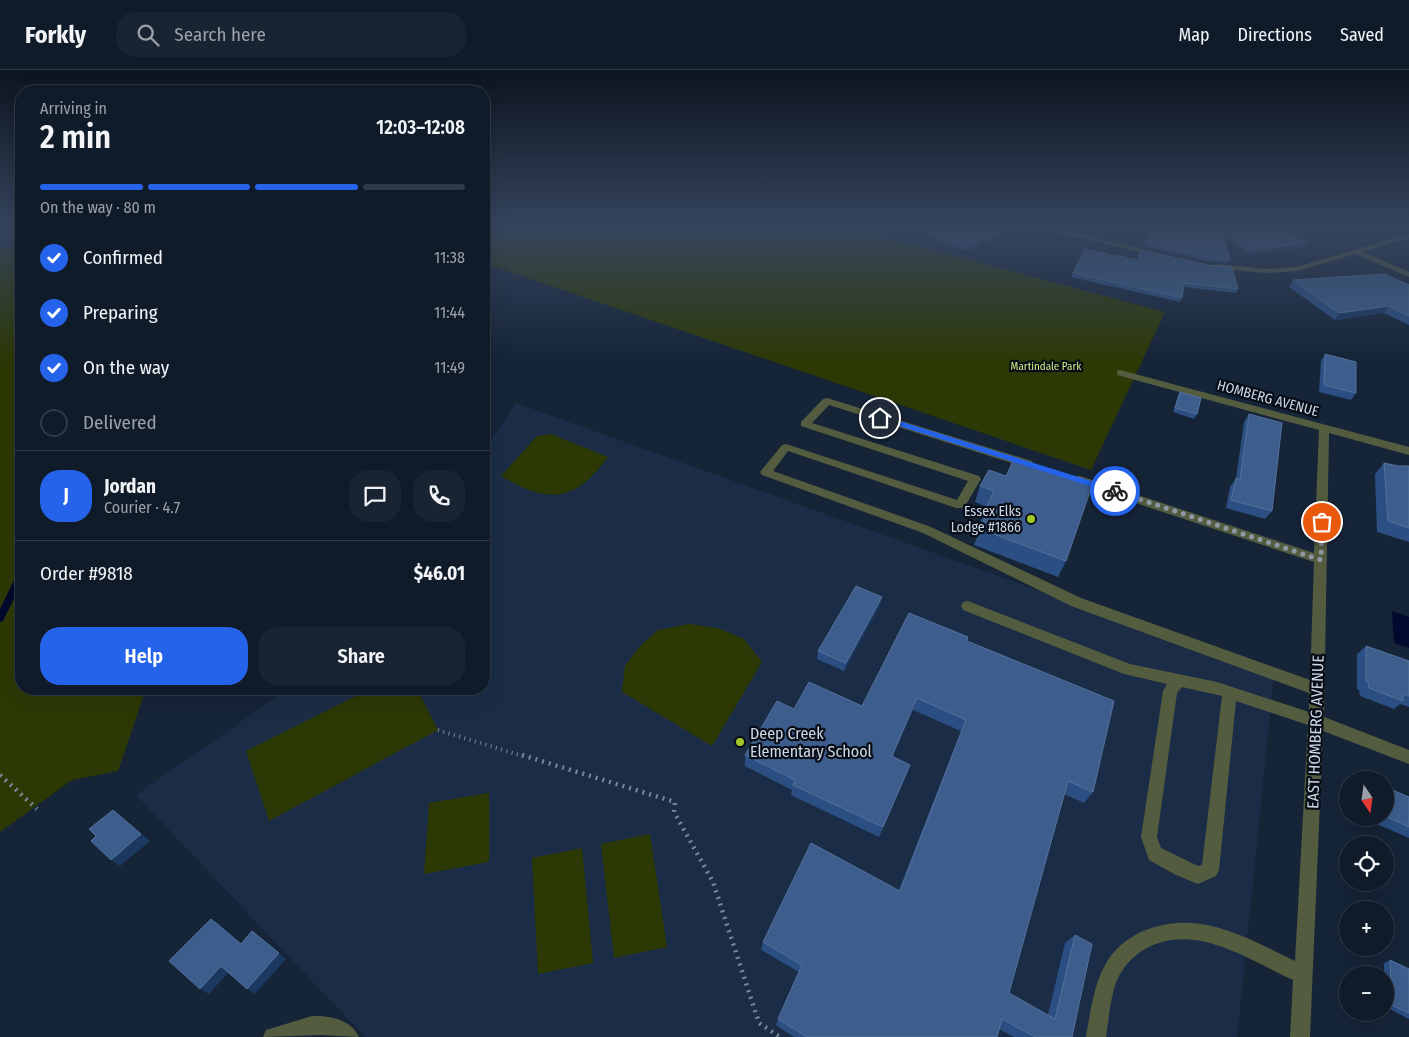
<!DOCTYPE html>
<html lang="en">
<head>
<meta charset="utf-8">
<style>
	:root { --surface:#101b2a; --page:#192432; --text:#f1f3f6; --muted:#9ca1a8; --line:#303947; --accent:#2563eb }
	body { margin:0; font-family:"Fira Sans Condensed",sans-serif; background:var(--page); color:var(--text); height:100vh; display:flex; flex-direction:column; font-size:19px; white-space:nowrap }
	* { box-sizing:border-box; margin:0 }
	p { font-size:16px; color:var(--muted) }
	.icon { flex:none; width:28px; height:28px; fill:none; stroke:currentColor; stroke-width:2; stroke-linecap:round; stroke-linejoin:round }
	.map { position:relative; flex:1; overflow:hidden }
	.drawer { position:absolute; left:15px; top:15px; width:475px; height:610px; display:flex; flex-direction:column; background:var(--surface); border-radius:20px; box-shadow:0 5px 20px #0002,0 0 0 1px var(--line) }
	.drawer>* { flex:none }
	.needle { width:32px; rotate:167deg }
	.controls { position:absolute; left:1339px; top:701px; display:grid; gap:10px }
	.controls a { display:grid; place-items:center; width:55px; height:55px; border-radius:50%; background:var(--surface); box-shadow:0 5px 20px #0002,0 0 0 1px var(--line); font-size:25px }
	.pin { position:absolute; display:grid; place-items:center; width:42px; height:42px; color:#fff; margin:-21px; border:2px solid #fff; border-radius:50%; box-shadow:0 1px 5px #0007 }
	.courier { position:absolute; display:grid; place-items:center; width:50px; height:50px; margin:-25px; border:4px solid #2563eb; border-radius:50%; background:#fff; color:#222; box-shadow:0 1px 6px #0007 }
	.head em { font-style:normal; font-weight:600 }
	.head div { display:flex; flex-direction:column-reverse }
	.head { display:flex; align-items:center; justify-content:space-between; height:85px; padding:0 25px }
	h1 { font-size:32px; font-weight:600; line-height:38px }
	.bar { display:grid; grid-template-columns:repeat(4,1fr); gap:8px 5px; align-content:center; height:60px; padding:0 25px }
	.bar i { height:6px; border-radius:4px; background:var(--line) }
	.bar .current { background:var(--accent) }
	.bar p { grid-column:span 4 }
	.line { display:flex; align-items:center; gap:12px; padding:0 25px; border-top:1px solid var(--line) }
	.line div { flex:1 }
	.round { display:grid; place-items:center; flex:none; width:52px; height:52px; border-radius:20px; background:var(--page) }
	ol { padding:0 25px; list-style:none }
	li { display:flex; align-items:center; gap:15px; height:55px }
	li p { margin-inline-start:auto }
	li .icon { padding:5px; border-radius:50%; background:var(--accent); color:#fff; stroke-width:4 }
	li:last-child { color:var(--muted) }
	li i { width:28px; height:28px; border:2px solid var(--line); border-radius:50% }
	.cta { display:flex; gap:10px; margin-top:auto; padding:10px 25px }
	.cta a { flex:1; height:58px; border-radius:20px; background:var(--accent); color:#fff; font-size:20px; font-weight:600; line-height:58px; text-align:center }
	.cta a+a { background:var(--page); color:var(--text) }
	header { display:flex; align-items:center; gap:30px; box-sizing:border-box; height:70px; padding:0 25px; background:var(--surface); border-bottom:1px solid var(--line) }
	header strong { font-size:24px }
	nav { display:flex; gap:28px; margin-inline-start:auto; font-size:18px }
	.search { width:350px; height:45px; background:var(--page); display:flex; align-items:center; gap:12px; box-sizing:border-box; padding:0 18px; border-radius:20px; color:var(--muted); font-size:19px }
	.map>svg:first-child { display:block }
	.built { fill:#1b2d46 }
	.green { fill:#2d3905 }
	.water { fill:#00092e }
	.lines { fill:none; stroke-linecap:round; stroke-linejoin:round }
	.stream { stroke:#00092e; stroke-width:8 }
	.path-far1 { stroke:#7a8696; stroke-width:4; stroke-dasharray:1 4.5; stroke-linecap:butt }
	.path { stroke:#7a8696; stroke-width:4.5; stroke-dasharray:2 5; stroke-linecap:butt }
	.minor { fill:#535c3f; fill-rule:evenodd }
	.wall { fill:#2b4f82 }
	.shaded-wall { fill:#1b3860 }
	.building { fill:#3d5e8d; stroke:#54719b }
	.route { fill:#2563eb }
	.done { stroke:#8e99a8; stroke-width:5; stroke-dasharray:0 9 }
	.poi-dot { fill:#a3c926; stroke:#070d16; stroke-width:2 }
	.labels { text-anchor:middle; stroke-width:4.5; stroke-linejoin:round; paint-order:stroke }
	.far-park-label { font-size:11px; fill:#cfec88; stroke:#070d16 }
	.street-label { font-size:14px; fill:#ced8e5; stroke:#070d16 }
	.poi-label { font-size:14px; fill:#ced8e5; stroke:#070d16; text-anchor:end }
	.near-street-label { font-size:16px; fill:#ced8e5; stroke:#070d16 }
	.near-poi-label { font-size:16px; fill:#ced8e5; stroke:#070d16; text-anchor:start }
</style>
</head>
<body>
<header>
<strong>Forkly</strong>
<div class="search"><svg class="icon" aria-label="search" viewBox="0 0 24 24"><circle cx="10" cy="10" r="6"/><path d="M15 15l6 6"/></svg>Search here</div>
<nav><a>Map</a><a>Directions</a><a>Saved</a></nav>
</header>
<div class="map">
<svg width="1409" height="967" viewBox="0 0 1409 967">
	<rect width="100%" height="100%" fill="#162438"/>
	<!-- built -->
	<path class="built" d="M 516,333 L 1274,605 L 1237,967 L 365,967 L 136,725 L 288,619 L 484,619 L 484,381 Z"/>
	<!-- green -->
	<path class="green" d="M 484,156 L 841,156 L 1165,242 L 1091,400 L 484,193 Z
		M 21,172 L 21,619 L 146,619 L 118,701 L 72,710 L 0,762 L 0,180 Z
		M 551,364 L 608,387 C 574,433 549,434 501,406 L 537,366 Z
		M 689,554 L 718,558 L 744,569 L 762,592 L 712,676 L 622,622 L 625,596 L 640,576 L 658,560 Z
		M 370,619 L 417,619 L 438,660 L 269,751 L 246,681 Z
		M 489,723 L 489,792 L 424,804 L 429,733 Z
		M 650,764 L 667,877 L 614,888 L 601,774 Z
		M 582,778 L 593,893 L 538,904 L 532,788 Z"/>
	<!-- water -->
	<path class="water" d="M 1392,541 L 1409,547 L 1409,578 L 1394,573 Z"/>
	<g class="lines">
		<!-- stream -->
		<path class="stream" d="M 0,548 L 21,505"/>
		<!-- path-far1 -->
		<path class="path-far1" d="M 438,660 L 526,687"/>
		<!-- path -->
		<path class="path" d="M 522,685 L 675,732 L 674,742 L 713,812 L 759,953 L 780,967
			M 0,705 L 37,739"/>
		<!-- minor -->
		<path class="minor" d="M 1031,156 L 1044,156 L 1162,184 L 1158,186 Z
			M 1409,164 L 1409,168 L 1363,182 L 1409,202 L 1409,207 L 1356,184 L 1297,201 L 1265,203 L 1217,198 L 1213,196 L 1217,194 L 1265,199 L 1296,197 Z
			M 1120,300 L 1409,377 L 1409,385 L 1329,363 L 1324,647 L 1409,680 L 1409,694 L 1323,661 L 1310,967 L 1290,967 L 1293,910 C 1249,890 1195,851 1145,879 C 1133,886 1123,897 1117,910 C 1110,928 1109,948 1106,967 L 1086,967 C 1090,943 1093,919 1104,897 C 1113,879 1128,867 1146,860 C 1200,839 1247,868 1295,891 L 1308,655 L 1236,631 L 1219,800 L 1216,806 L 1198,814 L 1176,805 L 1149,790 L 1141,767 L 1163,621 L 1167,614 L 1124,604 L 963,540 L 961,536 L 963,532 L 968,531 L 1130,594 L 1217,612 L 1309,642 L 1309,623 L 1071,536 L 923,463 L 762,405 L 760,402 L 782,375 L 786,374 L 957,430 L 968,411 L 801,356 L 801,352 L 823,329 L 827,328 L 1032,391 L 1034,394 L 1032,397 L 1024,397 L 829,335 L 812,353 L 979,406 L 981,409 L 964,438 L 956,438 L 788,381 L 773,401 L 931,457 L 1081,528 L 1310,610 L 1314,492 L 1072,412 L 1070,409 L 1072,406 L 1080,406 L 1314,483 L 1319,360 L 1117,305 L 1117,301 ZM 1182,617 L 1222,626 L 1202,795 L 1198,796 L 1161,778 L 1157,767 L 1177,623 Z
			M 312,946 C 329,945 352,950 359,967 L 321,965 L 263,967 L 266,960 Z"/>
	</g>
	<!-- wall -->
	<path class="wall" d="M 917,156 L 1005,156 L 1008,157 L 1007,162 L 966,181 L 942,172 Z
		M 1086,156 L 1284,156 L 1282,161 L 1308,173 L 1306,177 L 1249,184 L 1222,163 L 1230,189 L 1227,193 L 1207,191 L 1143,176 L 1151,157 Z
		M 1336,156 L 1376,156 L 1352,163 Z
		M 1115,185 L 1238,219 L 1236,223 L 1184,217 L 1182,228 L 1180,232 L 1071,207 L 1073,203 L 1114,187 Z
		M 1293,210 L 1409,215 L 1409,255 L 1384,243 L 1335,250 L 1289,217 Z
		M 1325,284 L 1356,323 L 1351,330 L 1319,322 L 1321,291 Z
		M 1180,322 L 1197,344 L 1194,349 L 1173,342 L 1178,326 Z
		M 1249,344 L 1272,441 L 1265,449 L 1226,438 L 1230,417 L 1236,408 L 1244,352 Z
		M 1384,393 L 1398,396 L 1409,396 L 1409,472 L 1377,462 L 1375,404 Z
		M 989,400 L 1066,491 L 1058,507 L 974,475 L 980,459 L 978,458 L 987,437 L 975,432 L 980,416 Z
		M 880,535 L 844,601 L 817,589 L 818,581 Z
		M 967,571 L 1093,722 L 1084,733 L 1064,724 L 1009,923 L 1048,945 L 1065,873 L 1075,865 L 1072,967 L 1014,967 L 999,959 L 997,967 L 794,967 L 776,955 L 778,949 L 799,902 L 761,880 L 763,872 L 899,820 L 961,661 L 913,640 L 892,687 L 910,695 L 879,767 L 791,725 L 792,720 L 745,696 L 745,685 L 794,639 L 862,636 Z
		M 1366,576 L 1409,591 L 1409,637 L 1400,634 L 1394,639 L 1360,626 L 1359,620 L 1357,619 L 1357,584 Z
		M 1385,717 L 1409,727 L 1409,768 L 1368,750 L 1368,748 L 1385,748 Z
		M 1390,890 L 1409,899 L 1409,949 L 1386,937 L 1385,905 L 1384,905 L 1384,893 Z"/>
	<!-- shaded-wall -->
	<path class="shaded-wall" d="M 1365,156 L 1376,156 L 1352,163 L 1355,159 Z
		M 1008,157 L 1007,162 L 966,181 L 968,176 Z
		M 1308,173 L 1306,177 L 1249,184 L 1251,180 Z
		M 1389,236 L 1384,243 L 1335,250 L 1339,243 Z
		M 882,527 L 880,535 L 844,601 L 846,593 Z
		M 917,628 L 913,640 L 888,697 L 892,686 Z
		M 113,740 L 150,771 L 120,796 L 111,790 Z
		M 211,849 L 219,854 L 248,880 L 241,874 Z
		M 252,861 L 286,889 L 255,924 L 247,919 Z
		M 221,896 L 229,902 L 209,924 L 200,919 Z"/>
	<!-- building -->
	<path class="building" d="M 925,156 L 1005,156 L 1008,157 L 968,176 L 943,167 Z
		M 1152,156 L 1220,156 L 1230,189 L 1209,187 L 1145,172 Z
		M 1221,156 L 1284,156 L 1282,161 L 1308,173 L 1251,180 Z
		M 1348,156 L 1365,156 L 1355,159 Z
		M 1085,179 L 1109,184 L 1118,189 L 1115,185 L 1137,190 L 1141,180 L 1208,195 L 1232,197 L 1238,219 L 1184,213 L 1182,228 L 1073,203 Z
		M 1384,204 L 1409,215 L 1409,246 L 1389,236 L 1339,243 L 1293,210 Z
		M 1325,284 L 1356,292 L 1356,323 L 1324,315 Z
		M 1180,322 L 1201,328 L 1197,344 L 1175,338 Z
		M 1249,344 L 1282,353 L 1272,441 L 1231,430 L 1236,408 L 1240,410 Z
		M 1014,389 L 1093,413 L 1066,491 L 980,459 L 987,443 L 984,442 L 994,421 L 980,416 L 989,400 L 1006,406 Z
		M 1384,393 L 1398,396 L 1409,396 L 1409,458 L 1388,451 Z
		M 856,516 L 882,527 L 846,593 L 818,581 Z
		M 909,543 L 968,567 L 967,571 L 1114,631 L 1093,722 L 1068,711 L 1009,923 L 1055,949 L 1075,865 L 1092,874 L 1072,967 L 1035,967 L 1002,949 L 997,967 L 807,967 L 778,949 L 802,895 L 763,872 L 811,773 L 900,821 L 966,650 L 917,628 L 892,686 L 910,695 L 883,757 L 793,715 L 795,710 L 745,685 L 777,631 L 794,639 L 809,612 L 862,636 Z
		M 1366,576 L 1409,591 L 1409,626 L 1403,624 L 1403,631 L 1369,618 L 1368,612 L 1366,611 Z
		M 1385,717 L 1409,727 L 1409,757 L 1385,746 Z
		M 113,740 L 141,764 L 111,790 L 91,771 L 96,766 L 89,759 Z
		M 211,849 L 241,874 L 252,861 L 279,883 L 247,919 L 221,896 L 200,919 L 169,891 Z
		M 1390,890 L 1409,899 L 1409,943 L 1392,935 Z"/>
	<!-- sky -->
	<linearGradient id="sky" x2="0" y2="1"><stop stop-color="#0c141f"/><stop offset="0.54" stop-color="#36455e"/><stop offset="1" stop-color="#36455e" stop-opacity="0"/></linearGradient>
	<rect width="1409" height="291" fill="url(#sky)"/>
	<!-- route -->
	<path class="route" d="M 880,345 L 1117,419 L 1119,421 L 1112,423 L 877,349 Z"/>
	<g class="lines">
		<!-- done -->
		<path class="done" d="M 1115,421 L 1321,490 L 1322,452"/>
	</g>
	<!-- markers -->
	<g class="poi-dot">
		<circle cx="1031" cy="449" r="5"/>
		<circle cx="740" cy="672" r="5"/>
	</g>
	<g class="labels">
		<!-- far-park labels -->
		<g class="far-park-label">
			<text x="1046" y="300">Martindale Park</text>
		</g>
		<!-- street labels -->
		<g class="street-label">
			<text transform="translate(1268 328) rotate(15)" y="5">HOMBERG AVENUE</text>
		</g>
		<!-- poi labels -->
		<g class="poi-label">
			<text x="1021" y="446">Essex Elks<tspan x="1021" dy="16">Lodge #1866</tspan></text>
		</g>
		<!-- near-street labels -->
		<g class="near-street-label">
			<text transform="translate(1315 662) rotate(-88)" y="6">EAST HOMBERG AVENUE</text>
		</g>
		<!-- near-poi labels -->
		<g class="near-poi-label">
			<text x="750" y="669">Deep Creek<tspan x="750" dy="18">Elementary School</tspan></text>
		</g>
	</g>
</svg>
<div class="controls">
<a><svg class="needle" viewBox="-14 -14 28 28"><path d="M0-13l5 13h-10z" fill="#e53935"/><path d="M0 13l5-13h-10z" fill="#9ca1a8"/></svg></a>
<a><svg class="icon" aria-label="locate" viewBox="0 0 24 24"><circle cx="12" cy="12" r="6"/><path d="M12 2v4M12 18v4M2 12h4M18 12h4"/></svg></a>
<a>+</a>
<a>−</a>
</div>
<div class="pin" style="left:1322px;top:452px;background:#ea580c"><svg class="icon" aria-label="bag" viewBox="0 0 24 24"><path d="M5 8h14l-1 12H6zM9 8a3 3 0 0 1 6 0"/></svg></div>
<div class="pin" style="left:880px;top:348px;background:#1f2937"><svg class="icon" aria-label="home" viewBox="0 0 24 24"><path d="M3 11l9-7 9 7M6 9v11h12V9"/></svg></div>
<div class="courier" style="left:1115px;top:421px"><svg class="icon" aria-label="bike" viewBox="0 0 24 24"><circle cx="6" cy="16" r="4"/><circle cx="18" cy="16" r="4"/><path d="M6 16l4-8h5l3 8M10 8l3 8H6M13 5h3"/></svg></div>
<section class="drawer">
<div class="head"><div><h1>2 min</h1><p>Arriving in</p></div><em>12:03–12:08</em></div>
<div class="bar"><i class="current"></i><i class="current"></i><i class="current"></i><i></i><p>On the way · 80 m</p></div>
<ol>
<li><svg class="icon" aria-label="check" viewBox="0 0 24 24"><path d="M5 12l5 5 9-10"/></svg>Confirmed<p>11:38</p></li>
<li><svg class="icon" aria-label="check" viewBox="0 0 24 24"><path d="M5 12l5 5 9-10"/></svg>Preparing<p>11:44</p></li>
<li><svg class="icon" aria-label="check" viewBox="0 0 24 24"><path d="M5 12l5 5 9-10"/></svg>On the way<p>11:49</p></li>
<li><i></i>Delivered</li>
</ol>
<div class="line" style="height:90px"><b class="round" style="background:var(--accent);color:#fff">J</b><div><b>Jordan</b><p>Courier · 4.7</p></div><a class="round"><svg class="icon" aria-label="chat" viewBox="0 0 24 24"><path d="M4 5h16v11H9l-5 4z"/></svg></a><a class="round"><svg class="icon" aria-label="phone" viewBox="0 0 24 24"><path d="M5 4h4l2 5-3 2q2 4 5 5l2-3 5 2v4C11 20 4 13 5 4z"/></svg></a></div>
<div class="line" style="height:65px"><div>Order #9818</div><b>$46.01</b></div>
<div class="cta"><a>Help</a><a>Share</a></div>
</section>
</div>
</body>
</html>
